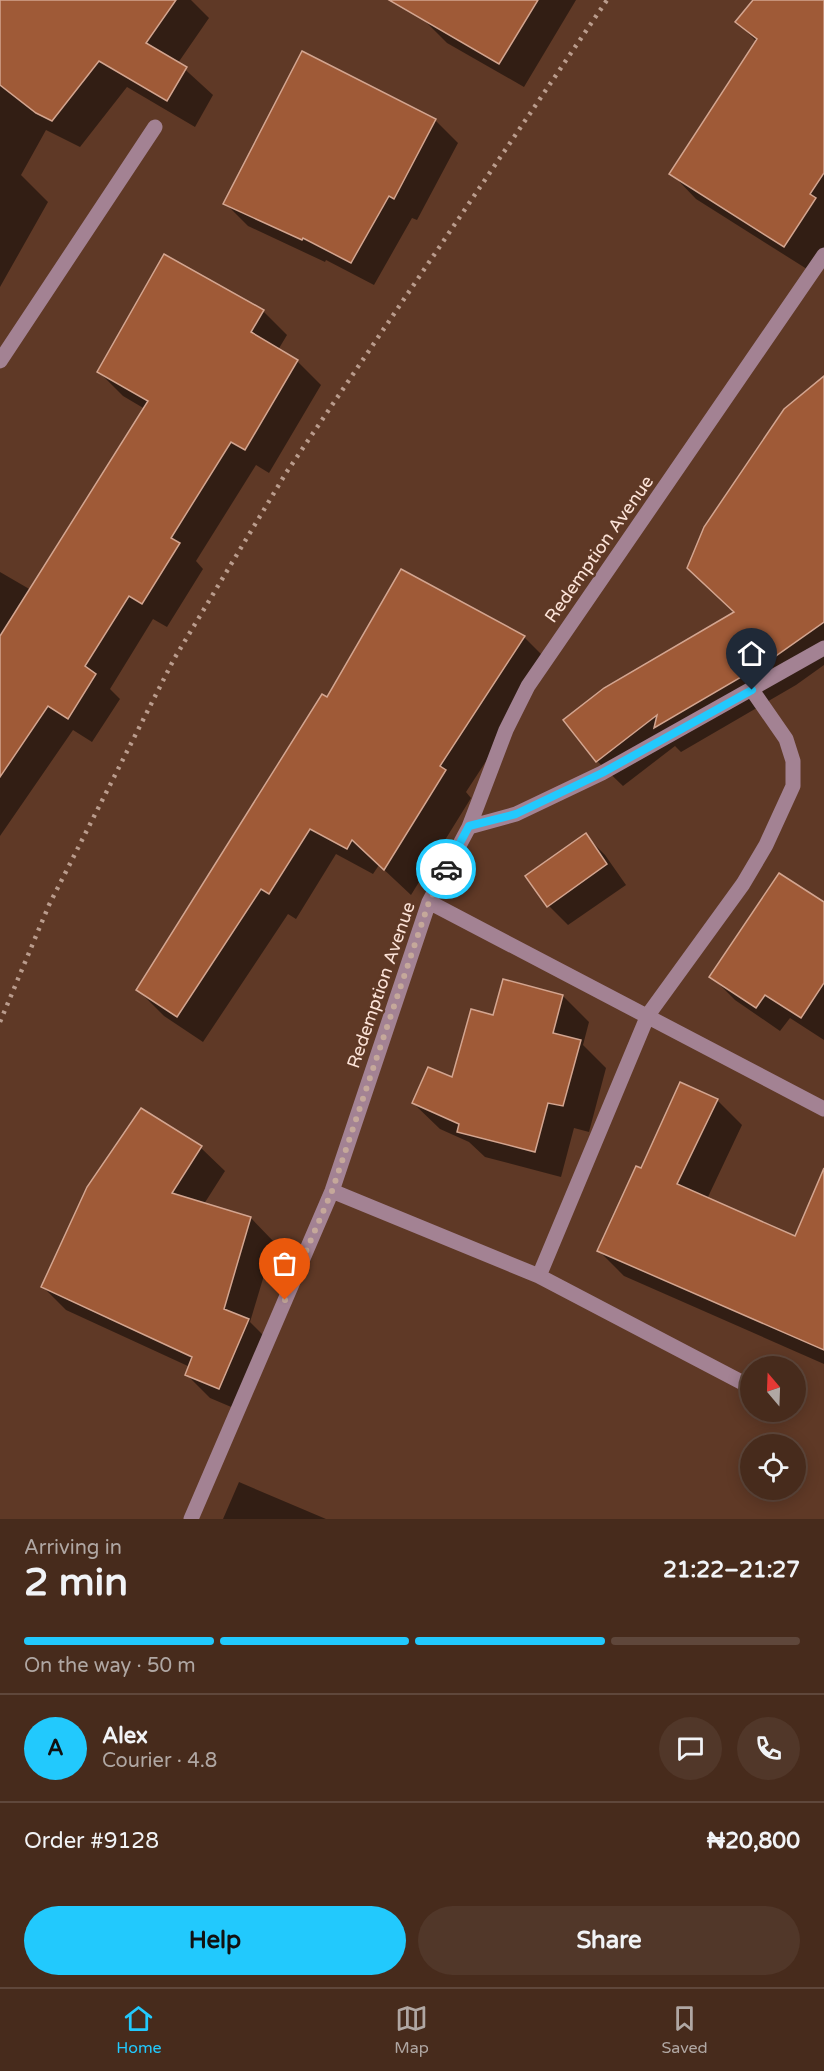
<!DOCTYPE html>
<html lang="en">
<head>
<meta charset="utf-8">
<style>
	:root { --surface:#472b1c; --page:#513729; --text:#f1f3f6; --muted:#b0a7a3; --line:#5f473b; --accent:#22c9fd }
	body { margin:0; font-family:"Varela Round",sans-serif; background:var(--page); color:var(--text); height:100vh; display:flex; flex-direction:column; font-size:22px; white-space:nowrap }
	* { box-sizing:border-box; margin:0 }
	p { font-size:20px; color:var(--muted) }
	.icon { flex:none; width:33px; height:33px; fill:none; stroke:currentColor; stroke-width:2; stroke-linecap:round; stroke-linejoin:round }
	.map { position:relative; height:1519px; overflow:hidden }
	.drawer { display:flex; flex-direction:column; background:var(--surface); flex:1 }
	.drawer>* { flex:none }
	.needle { width:39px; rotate:341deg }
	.fabs { position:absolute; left:740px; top:1356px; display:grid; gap:12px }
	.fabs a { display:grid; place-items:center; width:66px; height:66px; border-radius:50%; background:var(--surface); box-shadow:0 3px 15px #0003,0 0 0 2px var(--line); font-size:30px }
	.pin { position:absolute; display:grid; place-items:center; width:51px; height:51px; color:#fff; margin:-62px -26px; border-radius:50% 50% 50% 0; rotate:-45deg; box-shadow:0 0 6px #0007 }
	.pin .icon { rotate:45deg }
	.courier { position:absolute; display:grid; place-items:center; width:60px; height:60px; margin:-30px; border:4px solid #22c9fd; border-radius:50%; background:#fff; color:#222; box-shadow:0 2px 8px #0007 }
	.overview em { font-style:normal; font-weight:700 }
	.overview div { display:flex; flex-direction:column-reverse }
	.overview { display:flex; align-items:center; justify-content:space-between; height:102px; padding:0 24px }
	h1 { font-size:39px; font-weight:700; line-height:45px }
	.bar { display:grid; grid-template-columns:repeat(4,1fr); gap:9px 6px; align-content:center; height:72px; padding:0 24px }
	.bar i { height:8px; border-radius:4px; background:var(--line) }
	.bar .active { background:var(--accent) }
	.bar p { grid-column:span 4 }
	.line { display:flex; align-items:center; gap:15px; padding:0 24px; border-top:2px solid var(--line) }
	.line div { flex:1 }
	.round { display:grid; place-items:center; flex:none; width:63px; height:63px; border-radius:32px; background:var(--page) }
	.primary-button { display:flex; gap:12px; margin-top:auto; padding:12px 24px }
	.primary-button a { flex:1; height:69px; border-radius:36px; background:var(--accent); color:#111; font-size:24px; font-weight:700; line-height:69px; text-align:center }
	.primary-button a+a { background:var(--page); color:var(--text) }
	.tabs { display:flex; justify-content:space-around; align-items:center; height:84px; border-top:2px solid var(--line); background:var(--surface); font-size:16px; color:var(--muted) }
	.tabs a { display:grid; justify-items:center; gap:3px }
	.tabs .active { color:var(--accent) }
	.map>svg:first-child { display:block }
	.shadow { fill:#0007 }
	.building { fill:#9f5a37; stroke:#d3a590; stroke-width:1.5 }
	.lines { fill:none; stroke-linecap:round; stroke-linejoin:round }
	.minor { stroke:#a38293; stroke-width:15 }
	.rail { stroke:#ba9c8d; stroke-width:4.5; stroke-dasharray:3 6; stroke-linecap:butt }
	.done { stroke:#c5a89a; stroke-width:6; stroke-dasharray:0 10.8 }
	.route { stroke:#22c9fd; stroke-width:8 }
	.labels { text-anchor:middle; stroke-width:5; stroke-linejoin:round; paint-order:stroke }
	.street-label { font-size:18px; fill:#fce3d8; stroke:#5f3926 }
</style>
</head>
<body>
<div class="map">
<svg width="824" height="1519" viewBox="0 0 824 1519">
	<rect width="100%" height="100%" fill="#5f3926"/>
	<!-- shadow -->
	<path class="shadow" d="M 0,0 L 191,0 L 209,18 L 178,63 L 213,95 L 195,127 L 127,87 L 80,147 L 46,130 L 21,175 L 48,202 L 0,287 Z
		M 418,0 L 576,0 L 524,87 L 447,43 L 423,19 Z
		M 755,0 L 824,0 L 824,249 L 810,271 L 696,199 L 671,173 L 757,42 L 737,22 Z
		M 435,120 L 458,143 L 417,220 L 412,218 L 374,285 L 326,260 L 325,262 L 248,226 L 225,203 Z
		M 263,311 L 287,335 L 278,350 L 297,361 L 321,385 L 269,473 L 256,465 L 196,561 L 203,569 L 167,627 L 153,619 L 110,689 L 120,699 L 92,742 L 73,730 L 0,836 L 0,572 L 31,590 L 145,409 L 123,396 L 99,372 Z
		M 824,378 L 824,665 L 796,685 L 681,752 L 675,746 L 623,786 L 597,761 L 735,613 Z
		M 524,637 L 550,663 L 466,792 L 471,798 L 411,895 L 379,865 L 373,874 L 336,854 L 296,919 L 288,914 L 203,1042 L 164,1016 L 138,990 L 327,699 Z
		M 585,835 L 605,855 L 626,885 L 568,925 L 549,906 Z
		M 824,904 L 824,1040 L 790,1018 L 780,1031 L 735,1000 L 711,976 Z
		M 563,996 L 589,1022 L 583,1045 L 606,1068 L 589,1132 L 574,1128 L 561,1177 L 485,1157 L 469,1142 L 440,1129 L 413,1103 L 453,1079 L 495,1017 Z
		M 717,1100 L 742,1125 L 707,1199 L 796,1238 L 824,1220 L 824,1364 L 624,1276 L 599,1251 L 642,1170 Z
		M 141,1110 L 201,1148 L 225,1171 L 204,1204 L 251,1218 L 274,1242 L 250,1322 L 272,1344 L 243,1412 L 210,1398 L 187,1375 L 190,1367 L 66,1310 L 43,1287 Z
		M 239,1482 L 326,1519 L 223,1519 Z"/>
	<!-- building -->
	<path class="building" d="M 0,0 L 176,0 L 146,43 L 187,67 L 167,101 L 99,61 L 52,121 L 36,113 L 0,85 Z
		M 389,0 L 538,0 L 499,64 Z
		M 753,0 L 824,0 L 824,173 L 810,194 L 816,198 L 784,247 L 669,174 L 757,39 L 735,22 Z
		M 302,51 L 436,119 L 394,199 L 389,196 L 351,263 L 303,238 L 302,240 L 223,204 Z
		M 164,254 L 264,310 L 251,332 L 298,360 L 245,450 L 231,442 L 171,538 L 180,543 L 142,604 L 129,596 L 85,666 L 96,674 L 68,719 L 48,706 L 0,777 L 0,636 L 148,401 L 97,372 Z
		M 824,376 L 824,622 L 770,660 L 654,728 L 657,715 L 596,762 L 563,720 L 604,688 L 734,612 L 687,568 L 704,527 L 784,409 Z
		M 401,569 L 525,636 L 440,766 L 446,770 L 384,870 L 352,840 L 347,849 L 310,829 L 269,894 L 261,889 L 177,1017 L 136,990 L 322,694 L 327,697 Z
		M 586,833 L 607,864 L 547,907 L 525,876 Z
		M 779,873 L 824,902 L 824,983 L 801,1018 L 765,995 L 756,1008 L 709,977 Z
		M 503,979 L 563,995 L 553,1033 L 581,1040 L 563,1106 L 548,1103 L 535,1152 L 457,1132 L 459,1124 L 412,1103 L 428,1067 L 452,1077 L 471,1009 L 493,1015 Z
		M 680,1082 L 718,1099 L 677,1184 L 795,1236 L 824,1168 L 824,1350 L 597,1251 L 636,1166 L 641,1168 Z
		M 141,1108 L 202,1146 L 172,1193 L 251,1217 L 224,1309 L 249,1319 L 219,1389 L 185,1375 L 192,1357 L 41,1287 L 87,1187 Z"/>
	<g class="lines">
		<!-- minor -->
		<path class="minor" d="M 0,361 L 155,127
			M 469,827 L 516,814 L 602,773 L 824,648
			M 429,902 L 824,1109
			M 332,1191 L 539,1276 L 747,1385
			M 539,1276 L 648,1015 L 743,884 L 766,845 L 793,786 L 793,761 L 786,739 L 752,690
			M 191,1519 L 332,1191 L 429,902 L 469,827 L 506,730 L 528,686 L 824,255"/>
		<!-- rail -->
		<path class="rail" d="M 0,1022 L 49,905 L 174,659 L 286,473 L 607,0"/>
	</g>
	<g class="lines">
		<!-- done -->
		<path class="done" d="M 285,1300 L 332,1191 L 429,902 L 446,869"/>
		<!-- route -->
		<path class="route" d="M 446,869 L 469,826 L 516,814 L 602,773 L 752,690"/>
	</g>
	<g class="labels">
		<!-- street labels -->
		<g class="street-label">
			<text transform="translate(599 549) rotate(-55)" y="6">Redemption Avenue</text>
			<text transform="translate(381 985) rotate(-71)" y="6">Redemption Avenue</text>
		</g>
	</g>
</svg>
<div class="fabs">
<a><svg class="needle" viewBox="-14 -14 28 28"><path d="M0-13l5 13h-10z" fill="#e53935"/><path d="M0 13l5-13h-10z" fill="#b0a7a3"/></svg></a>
<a><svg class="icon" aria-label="locate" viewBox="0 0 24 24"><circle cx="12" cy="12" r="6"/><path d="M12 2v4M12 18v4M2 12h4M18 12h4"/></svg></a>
</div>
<div class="pin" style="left:285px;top:1300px;background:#ea580c"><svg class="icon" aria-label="bag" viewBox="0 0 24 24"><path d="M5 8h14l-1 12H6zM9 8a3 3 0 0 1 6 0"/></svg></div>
<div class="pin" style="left:752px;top:690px;background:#1f2937"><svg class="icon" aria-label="home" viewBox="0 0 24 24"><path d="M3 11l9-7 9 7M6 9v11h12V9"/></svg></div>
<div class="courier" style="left:446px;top:869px"><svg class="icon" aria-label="car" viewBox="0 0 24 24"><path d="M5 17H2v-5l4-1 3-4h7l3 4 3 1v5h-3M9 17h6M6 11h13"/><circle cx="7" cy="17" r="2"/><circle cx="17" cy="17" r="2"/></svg></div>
</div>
<section class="drawer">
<div class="overview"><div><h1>2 min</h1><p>Arriving in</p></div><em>21:22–21:27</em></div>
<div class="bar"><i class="active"></i><i class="active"></i><i class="active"></i><i></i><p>On the way · 50 m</p></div>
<div class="line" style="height:108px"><b class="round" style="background:var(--accent);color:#111">A</b><div><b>Alex</b><p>Courier · 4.8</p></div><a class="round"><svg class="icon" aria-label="chat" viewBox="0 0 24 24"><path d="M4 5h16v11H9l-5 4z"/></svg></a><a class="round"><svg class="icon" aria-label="phone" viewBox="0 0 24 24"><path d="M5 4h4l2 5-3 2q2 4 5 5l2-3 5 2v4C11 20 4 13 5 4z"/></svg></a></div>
<div class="line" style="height:78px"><div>Order #9128</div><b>₦20,800</b></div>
<div class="primary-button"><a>Help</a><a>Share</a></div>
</section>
<nav class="tabs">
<a class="active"><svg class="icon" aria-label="home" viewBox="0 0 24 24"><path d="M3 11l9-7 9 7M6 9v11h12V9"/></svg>Home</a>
<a><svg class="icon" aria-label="map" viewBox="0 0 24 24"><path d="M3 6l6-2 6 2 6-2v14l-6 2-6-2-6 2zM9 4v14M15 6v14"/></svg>Map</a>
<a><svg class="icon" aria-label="saved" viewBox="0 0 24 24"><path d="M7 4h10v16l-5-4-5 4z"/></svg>Saved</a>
</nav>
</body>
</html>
